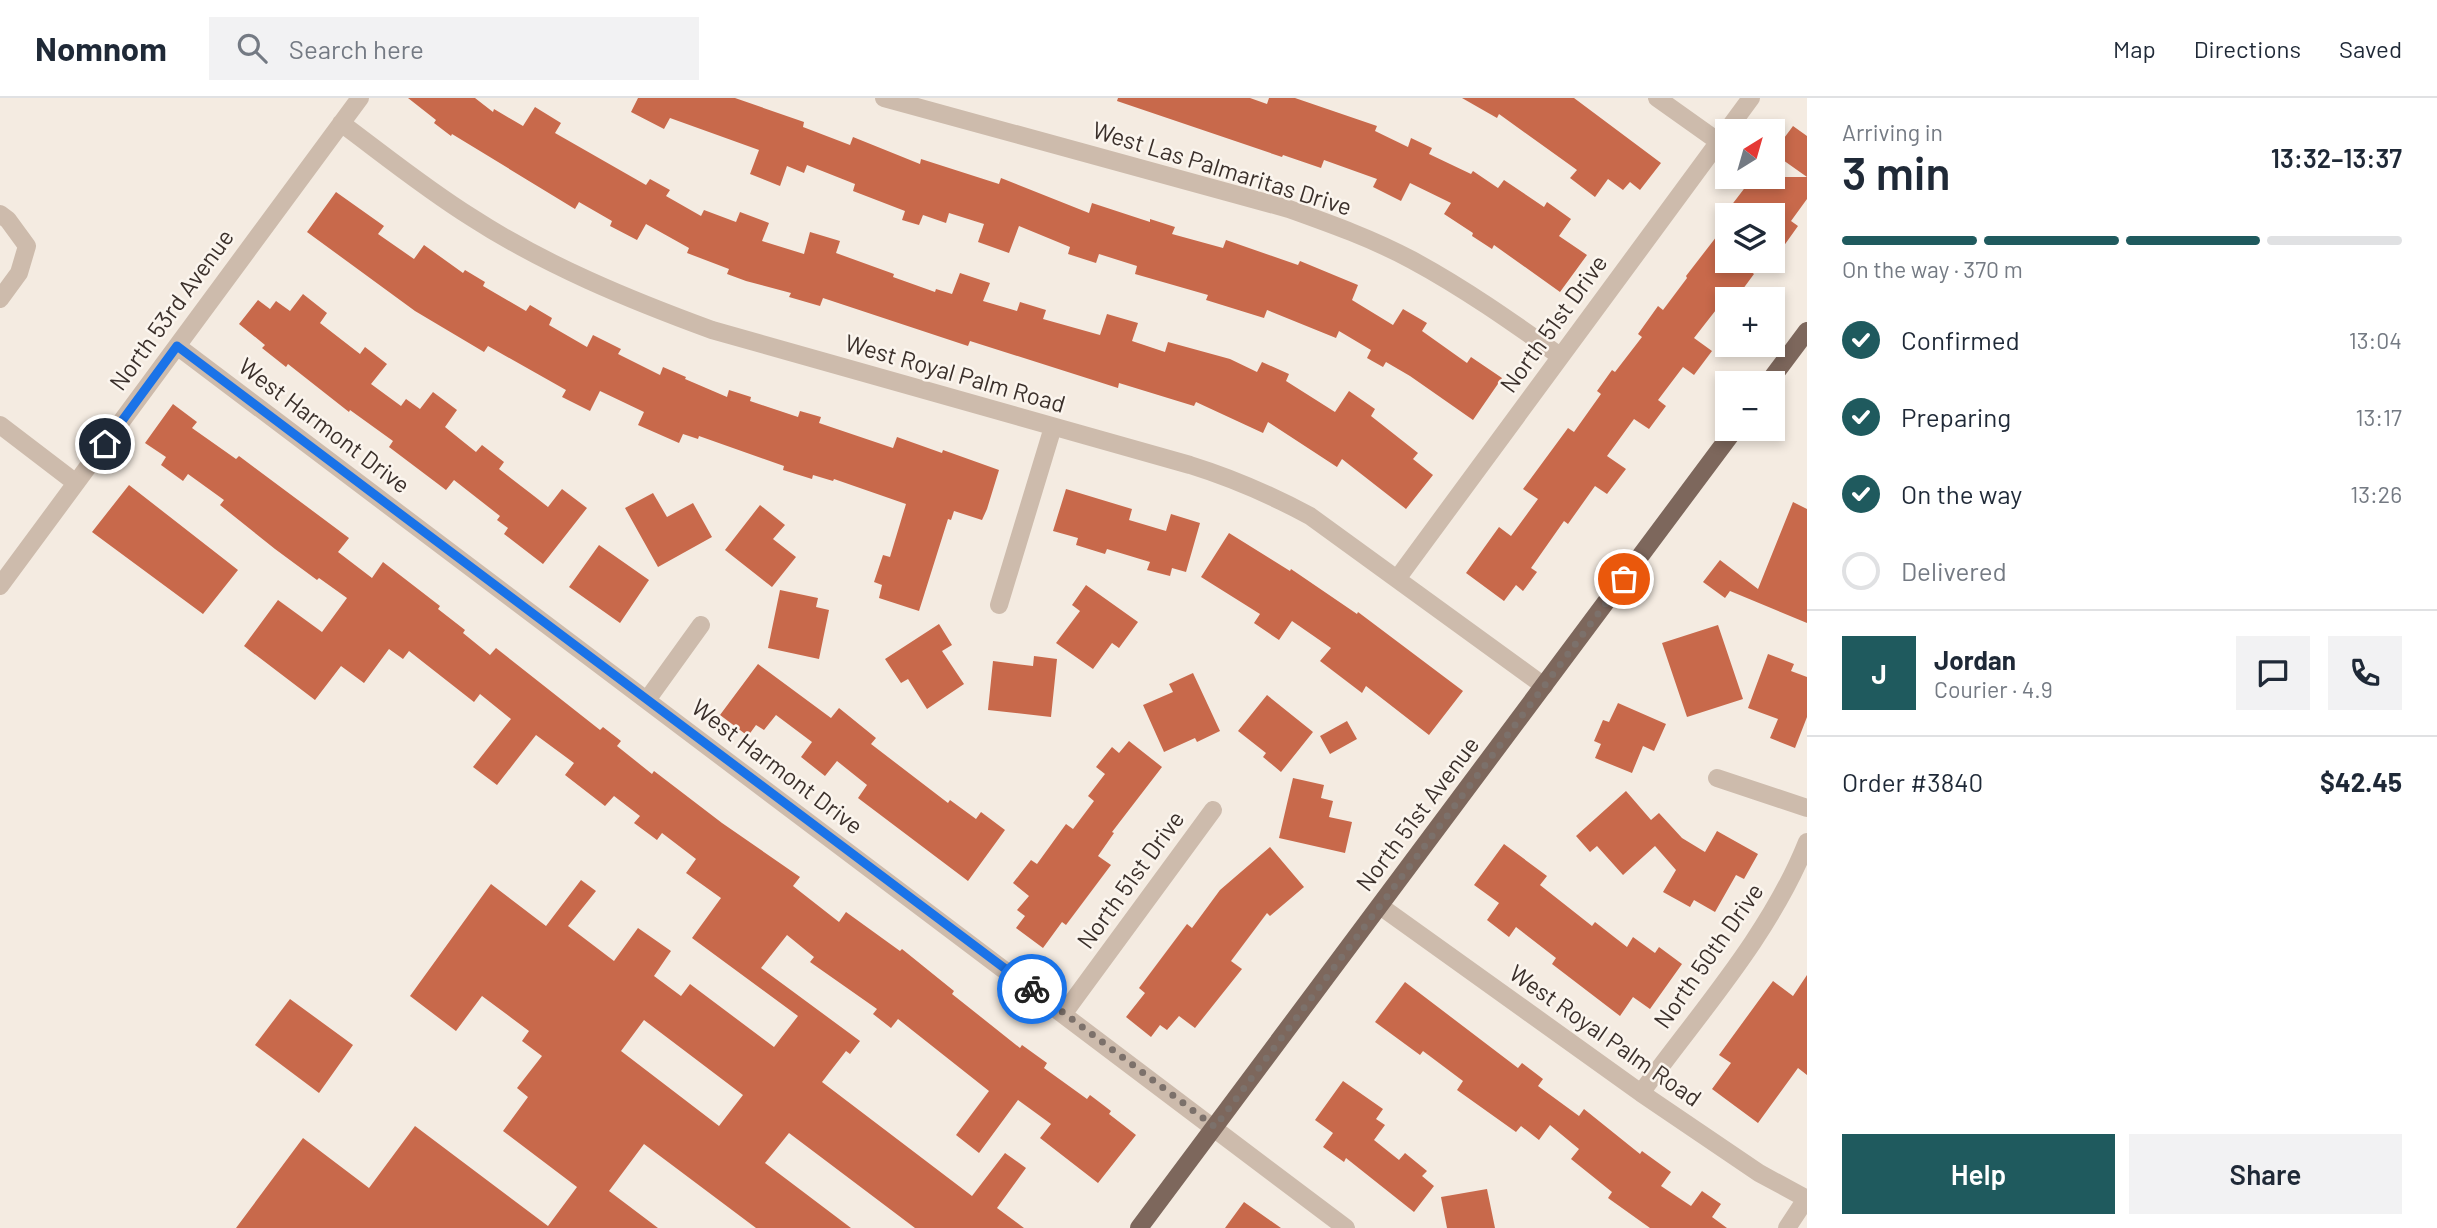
<!DOCTYPE html>
<html lang="en">
<head>
<meta charset="utf-8">
<style>
	:root { --surface:#fff; --page:#f2f2f3; --text:#1f2937; --muted:#747a83; --line:#e0e1e3; --accent:#1f5a5e }
	body { margin:0; font-family:Barlow,sans-serif; background:var(--page); color:var(--text); height:100vh; display:flex; flex-direction:column; font-size:26px; white-space:nowrap }
	* { box-sizing:border-box; margin:0 }
	p { font-size:23px; color:var(--muted) }
	.icon { flex:none; width:38px; height:38px; fill:none; stroke:currentColor; stroke-width:2; stroke-linecap:round; stroke-linejoin:round }
	.map { position:relative; flex:1; overflow:hidden }
	.drawer { display:flex; flex-direction:column; background:var(--surface); width:630px }
	.drawer>* { flex:none }
	.needle { width:46px; rotate:37deg }
	.buttons { position:absolute; left:1715px; top:21px; display:grid; gap:14px }
	.buttons a { display:grid; place-items:center; width:70px; height:70px; border-radius:0px; background:var(--surface); box-shadow:0 4px 10px #0003; font-size:35px }
	.pin { position:absolute; display:grid; place-items:center; width:60px; height:60px; color:#fff; margin:-30px; border:4px solid #fff; border-radius:50%; box-shadow:0 2px 7px #0007 }
	.courier { position:absolute; display:grid; place-items:center; width:70px; height:70px; margin:-35px; border:5px solid #1a73e8; border-radius:50%; background:#fff; color:#222; box-shadow:0 2px 9px #0007 }
	.overview em { font-style:normal; font-weight:600 }
	.overview div { display:flex; flex-direction:column-reverse }
	.overview { display:flex; align-items:center; justify-content:space-between; height:119px; padding:0 35px }
	h1 { font-size:46px; font-weight:600; line-height:52px }
	.bar { display:grid; grid-template-columns:repeat(4,1fr); gap:10px 7px; align-content:center; height:84px; padding:0 35px }
	.bar i { height:9px; border-radius:5px; background:var(--line) }
	.bar .on { background:var(--accent) }
	.bar p { grid-column:span 4 }
	.line { display:flex; align-items:center; gap:18px; padding:0 35px; border-top:2px solid var(--line) }
	.line div { flex:1 }
	.round { display:grid; place-items:center; flex:none; width:74px; height:74px; border-radius:0px; background:var(--page) }
	ol { padding:0 35px; list-style:none }
	li { display:flex; align-items:center; gap:21px; height:77px }
	li p { margin-inline-start:auto }
	li .icon { padding:7px; border-radius:50%; background:var(--accent); color:#fff; stroke-width:4 }
	li:last-child { color:var(--muted) }
	li i { width:38px; height:38px; border:4px solid var(--line); border-radius:50% }
	.cta { display:flex; gap:14px; margin-top:auto; padding:14px 35px }
	.cta a { flex:1; height:80px; border-radius:0px; background:var(--accent); color:#fff; font-size:28px; font-weight:600; line-height:80px; text-align:center }
	.cta a+a { background:var(--page); color:var(--text) }
	header { display:flex; align-items:center; gap:42px; box-sizing:border-box; height:98px; padding:0 35px; background:var(--surface); border-bottom:2px solid var(--line) }
	header strong { font-size:33px }
	nav { display:flex; gap:38px; margin-inline-start:auto; font-size:24px }
	.search { width:490px; height:63px; background:var(--page); display:flex; align-items:center; gap:18px; box-sizing:border-box; padding:0 24px; border-radius:0px; color:var(--muted); font-size:26px }
	main { display:flex; flex:1; min-height:0 }
	.map>svg:first-child { display:block }
	.building { fill:#c8694b; fill-rule:evenodd }
	.lines { fill:none; stroke-linecap:round; stroke-linejoin:round }
	.minor { stroke:#cdbbac; stroke-width:18 }
	.major { stroke:#7d675c; stroke-width:18 }
	.done { stroke:#7c716b; stroke-width:7; stroke-dasharray:0 12.6 }
	.route { stroke:#1a73e8; stroke-width:9 }
	.labels { text-anchor:middle; stroke-width:5; stroke-linejoin:round; paint-order:stroke }
	.street-label { font-size:24px; fill:#3b302b; stroke:#fbf5ee }
</style>
</head>
<body>
<header>
<strong>Nomnom</strong>
<div class="search"><svg class="icon" aria-label="search" viewBox="0 0 24 24"><circle cx="10" cy="10" r="6"/><path d="M15 15l6 6"/></svg>Search here</div>
<nav><a>Map</a><a>Directions</a><a>Saved</a></nav>
</header>
<main>
<div class="map">
<svg width="1807" height="1130" viewBox="0 0 1807 1130">
	<rect width="100%" height="100%" fill="#f4ebe1"/>
	<!-- building -->
	<path class="building" d="M 408,0 L 475,0 L 493,14 L 494,11 L 523,28 L 535,9 L 561,25 L 555,35 L 646,87 L 650,81 L 670,92 L 666,98 L 701,118 L 704,112 L 736,124 L 740,114 L 769,125 L 762,143 L 804,156 L 810,134 L 840,143 L 836,155 L 894,176 L 893,179 L 935,194 L 936,191 L 952,196 L 960,175 L 990,185 L 983,203 L 1017,213 L 1020,204 L 1046,212 L 1043,221 L 1100,237 L 1107,216 L 1138,225 L 1132,243 L 1165,254 L 1168,244 L 1230,261 L 1257,274 L 1262,264 L 1289,276 L 1286,283 L 1335,314 L 1349,293 L 1375,311 L 1371,318 L 1418,355 L 1413,361 L 1433,377 L 1406,411 L 1342,361 L 1337,369 L 1268,324 L 1263,335 L 1196,304 L 1194,308 L 1119,285 L 1118,290 L 970,243 L 968,248 L 823,200 L 820,208 L 789,199 L 791,195 L 746,183 L 727,176 L 729,171 L 687,155 L 689,150 L 646,126 L 637,142 L 610,128 L 612,123 L 579,104 L 575,111 L 452,36 L 451,38 L 434,25 L 436,22 Z
		M 638,0 L 735,0 L 804,24 L 803,29 L 850,47 L 853,39 L 920,66 L 921,61 L 999,86 L 1001,80 L 1089,115 L 1092,105 L 1150,124 L 1150,121 L 1175,129 L 1172,136 L 1223,150 L 1226,142 L 1298,167 L 1300,163 L 1358,187 L 1352,202 L 1393,227 L 1403,211 L 1427,225 L 1422,233 L 1467,265 L 1471,259 L 1502,280 L 1473,322 L 1410,278 L 1386,264 L 1383,269 L 1367,260 L 1371,252 L 1339,233 L 1336,240 L 1267,212 L 1264,220 L 1206,202 L 1208,197 L 1135,176 L 1137,168 L 1099,156 L 1096,165 L 1068,156 L 1070,149 L 1019,128 L 1009,155 L 978,144 L 984,126 L 949,115 L 946,125 L 923,117 L 919,127 L 902,122 L 905,113 L 853,93 L 855,86 L 807,67 L 804,75 L 787,68 L 780,88 L 750,76 L 759,52 L 670,20 L 664,31 L 631,14 Z
		M 1118,0 L 1250,0 L 1267,6 L 1269,0 L 1295,0 L 1377,28 L 1375,33 L 1408,49 L 1411,40 L 1432,50 L 1429,56 L 1471,76 L 1473,73 L 1498,90 L 1504,82 L 1544,109 L 1547,104 L 1571,121 L 1559,138 L 1587,157 L 1560,194 L 1494,147 L 1492,151 L 1472,138 L 1473,135 L 1444,116 L 1451,105 L 1410,85 L 1401,103 L 1373,89 L 1377,81 L 1324,62 L 1321,70 L 1283,57 L 1282,59 L 1117,3 Z
		M 1462,0 L 1574,0 L 1661,65 L 1640,92 L 1630,84 L 1623,92 L 1608,81 L 1595,99 L 1570,80 L 1577,72 L 1499,16 L 1497,20 Z
		M 1793,28 L 1807,38 L 1807,101 L 1791,123 L 1798,128 L 1773,163 L 1773,117 L 1724,117 L 1750,83 L 1754,87 L 1760,79 L 1807,79 L 1773,55 Z
		M 336,94 L 384,128 L 378,136 L 414,161 L 424,147 L 463,175 L 465,172 L 485,184 L 483,188 L 526,213 L 530,207 L 552,220 L 549,227 L 587,249 L 593,237 L 621,251 L 618,256 L 660,277 L 663,269 L 686,279 L 685,281 L 727,299 L 729,292 L 751,299 L 750,303 L 798,319 L 800,313 L 821,319 L 819,325 L 893,350 L 897,339 L 942,355 L 943,352 L 999,372 L 987,411 L 982,422 L 954,413 L 951,422 L 948,421 L 919,513 L 879,500 L 882,487 L 874,484 L 883,457 L 890,459 L 906,406 L 834,381 L 833,383 L 813,377 L 812,381 L 783,372 L 784,368 L 699,338 L 698,341 L 683,336 L 679,345 L 638,327 L 644,314 L 600,293 L 590,313 L 562,299 L 566,292 L 488,248 L 484,254 L 415,213 L 307,134 Z
		M 1727,125 L 1727,163 L 1738,163 L 1754,176 L 1737,199 L 1730,194 L 1694,240 L 1712,253 L 1694,277 L 1683,269 L 1658,302 L 1666,308 L 1649,331 L 1634,321 L 1607,358 L 1626,371 L 1607,396 L 1595,388 L 1568,426 L 1564,423 L 1531,470 L 1537,474 L 1523,493 L 1516,487 L 1504,503 L 1466,475 L 1499,429 L 1511,438 L 1538,401 L 1523,391 L 1568,330 L 1574,334 L 1601,296 L 1597,293 L 1612,272 L 1615,274 L 1642,239 L 1638,236 L 1658,208 L 1663,212 L 1687,180 L 1686,178 Z
		M 303,196 L 327,215 L 320,225 L 360,256 L 365,249 L 387,266 L 371,286 L 401,308 L 406,301 L 420,311 L 433,294 L 457,312 L 445,329 L 476,354 L 482,347 L 504,364 L 499,371 L 534,398 L 548,409 L 562,391 L 587,410 L 543,466 L 504,436 L 508,430 L 497,422 L 500,418 L 454,382 L 446,392 L 389,349 L 393,343 L 350,312 L 349,314 L 288,266 L 286,269 L 262,250 L 265,247 L 239,226 L 258,202 L 270,211 L 276,203 L 290,213 Z
		M 173,306 L 197,324 L 192,330 L 236,361 L 239,358 L 349,440 L 338,454 L 372,480 L 383,464 L 440,508 L 438,511 L 465,532 L 463,535 L 490,557 L 496,550 L 600,632 L 603,629 L 621,643 L 617,648 L 652,676 L 654,673 L 722,725 L 800,779 L 793,788 L 839,824 L 846,814 L 900,853 L 902,851 L 954,893 L 952,896 L 1020,950 L 1022,947 L 1047,965 L 1044,970 L 1087,1001 L 1090,997 L 1111,1013 L 1109,1016 L 1136,1037 L 1098,1085 L 1040,1040 L 1051,1026 L 1018,1002 L 979,1055 L 956,1037 L 989,993 L 898,921 L 891,930 L 873,916 L 877,911 L 810,864 L 814,859 L 787,837 L 761,870 L 860,943 L 850,956 L 846,953 L 822,984 L 972,1098 L 1005,1055 L 1026,1070 L 997,1110 L 1024,1130 L 915,1130 L 789,1035 L 765,1065 L 851,1130 L 756,1130 L 644,1046 L 609,1093 L 658,1130 L 236,1130 L 303,1040 L 369,1090 L 415,1028 L 548,1128 L 577,1089 L 503,1033 L 528,999 L 517,990 L 542,958 L 522,943 L 529,933 L 482,898 L 456,933 L 410,898 L 491,786 L 546,828 L 581,782 L 596,793 L 568,828 L 614,863 L 638,830 L 671,853 L 654,878 L 681,898 L 690,886 L 774,949 L 798,918 L 692,840 L 721,800 L 686,775 L 696,761 L 662,735 L 657,742 L 634,725 L 640,718 L 614,698 L 605,708 L 565,677 L 574,665 L 536,637 L 497,687 L 473,669 L 511,621 L 480,596 L 474,604 L 409,553 L 403,561 L 389,551 L 364,585 L 341,568 L 315,602 L 244,548 L 278,502 L 322,534 L 347,500 L 319,480 L 317,482 L 275,451 L 220,407 L 224,402 L 188,376 L 183,383 L 161,367 L 166,359 L 145,345 ZM 644,922 L 743,997 L 719,1028 L 621,953 Z
		M 129,387 L 238,472 L 203,516 L 92,434 Z
		M 1066,391 L 1132,411 L 1129,422 L 1166,433 L 1171,416 L 1200,425 L 1186,474 L 1172,470 L 1170,478 L 1147,472 L 1150,464 L 1107,451 L 1105,456 L 1076,447 L 1078,440 L 1053,433 Z
		M 653,395 L 667,419 L 693,405 L 712,439 L 658,469 L 625,410 Z
		M 1793,404 L 1807,411 L 1807,525 L 1730,493 L 1725,500 L 1703,484 L 1720,462 L 1758,491 Z
		M 760,407 L 785,427 L 773,441 L 796,459 L 772,489 L 725,452 Z
		M 1229,435 L 1290,473 L 1291,471 L 1357,516 L 1358,514 L 1463,593 L 1429,637 L 1366,588 L 1362,595 L 1320,563 L 1331,550 L 1292,523 L 1279,542 L 1254,525 L 1260,516 L 1201,479 Z
		M 599,447 L 649,482 L 620,525 L 569,489 Z
		M 1086,487 L 1138,524 L 1119,550 L 1112,545 L 1093,571 L 1056,545 L 1080,513 L 1072,507 Z
		M 780,492 L 818,500 L 816,509 L 829,512 L 819,561 L 768,550 Z
		M 939,526 L 952,547 L 942,553 L 964,586 L 927,611 L 908,581 L 901,585 L 885,561 Z
		M 1718,527 L 1743,601 L 1687,619 L 1662,545 Z
		M 1768,556 L 1794,566 L 1791,573 L 1807,579 L 1807,619 L 1795,650 L 1770,640 L 1778,621 L 1748,610 Z
		M 1034,558 L 1057,561 L 1051,619 L 988,612 L 993,563 L 1033,568 Z
		M 758,566 L 831,620 L 839,610 L 876,640 L 871,646 L 948,705 L 950,702 L 976,721 L 981,714 L 1005,732 L 968,783 L 858,700 L 867,687 L 837,663 L 825,678 L 801,659 L 812,644 L 776,617 L 764,632 L 756,627 L 748,638 L 720,617 Z
		M 1193,575 L 1220,633 L 1197,644 L 1195,640 L 1164,654 L 1143,607 L 1173,594 L 1169,586 Z
		M 1267,597 L 1313,634 L 1281,674 L 1263,659 L 1266,655 L 1238,633 Z
		M 1618,605 L 1666,626 L 1654,653 L 1643,648 L 1632,675 L 1595,660 L 1601,646 L 1594,643 L 1603,622 L 1609,624 Z
		M 1347,623 L 1357,641 L 1330,656 L 1320,638 Z
		M 1129,643 L 1162,669 L 1112,734 L 1114,735 L 1098,758 L 1111,767 L 1066,827 L 1062,824 L 1043,850 L 1016,830 L 1025,818 L 1017,812 L 1029,798 L 1013,785 L 1031,762 L 1037,766 L 1066,726 L 1073,731 L 1094,703 L 1088,698 L 1105,676 L 1096,669 L 1112,649 L 1119,655 Z
		M 1293,680 L 1324,687 L 1321,700 L 1333,703 L 1329,719 L 1352,724 L 1345,755 L 1279,740 Z
		M 1626,693 L 1651,722 L 1659,715 L 1682,740 L 1705,754 L 1717,733 L 1758,756 L 1744,781 L 1736,777 L 1715,814 L 1694,802 L 1690,809 L 1663,794 L 1676,772 L 1655,748 L 1623,777 L 1597,748 L 1590,754 L 1576,738 Z
		M 1504,746 L 1547,778 L 1540,787 L 1592,828 L 1595,824 L 1627,849 L 1633,839 L 1655,855 L 1659,849 L 1682,866 L 1650,911 L 1633,899 L 1620,918 L 1552,866 L 1556,860 L 1516,829 L 1509,839 L 1487,822 L 1499,805 L 1474,787 Z
		M 1270,749 L 1304,789 L 1270,818 L 1267,815 L 1231,863 L 1242,871 L 1195,930 L 1179,918 L 1167,932 L 1160,927 L 1151,939 L 1126,919 L 1145,895 L 1139,890 L 1187,826 L 1192,830 L 1220,792 Z
		M 1807,877 L 1807,977 L 1798,970 L 1758,1025 L 1712,991 L 1731,965 L 1719,957 L 1773,883 L 1793,898 Z
		M 1405,884 L 1518,970 L 1522,965 L 1543,981 L 1538,988 L 1579,1018 L 1584,1011 L 1640,1056 L 1642,1053 L 1671,1074 L 1661,1088 L 1691,1108 L 1702,1093 L 1721,1106 L 1712,1119 L 1727,1130 L 1650,1130 L 1608,1100 L 1612,1094 L 1571,1061 L 1579,1051 L 1550,1027 L 1539,1042 L 1521,1028 L 1516,1034 L 1457,992 L 1463,983 L 1423,953 L 1420,957 L 1375,924 Z
		M 290,901 L 353,947 L 319,995 L 255,947 Z
		M 1343,983 L 1383,1011 L 1376,1021 L 1385,1027 L 1374,1042 L 1399,1062 L 1405,1055 L 1427,1073 L 1422,1078 L 1434,1088 L 1414,1114 L 1346,1060 L 1344,1064 L 1323,1049 L 1333,1035 L 1315,1022 Z
		M 1487,1091 L 1495,1130 L 1447,1130 L 1441,1099 Z
		M 1244,1104 L 1281,1130 L 1225,1130 Z"/>
	<g class="lines">
		<!-- minor -->
		<path class="minor" d="M 884,0 L 1289,111 C 1331,126 1373,141 1412,162 C 1464,190 1512,224 1560,258
			M 1657,0 L 1719,44
			M 341,25 C 384,57 426,91 471,119 C 545,167 630,202 712,232 L 1190,367 C 1232,380 1271,397 1310,418 L 1544,588
			M 0,116 L 8,122 L 27,148 L 19,175 L 0,201
			M 177,248 L 1346,1130
			M 0,327 L 76,385
			M 1397,481 L 1751,0
			M 0,488 L 360,0
			M 999,507 L 1053,329
			M 647,602 L 701,527
			M 1717,680 L 1807,710
			M 1380,808 L 1641,995 L 1759,1075 L 1807,1101
			M 1064,915 L 1213,712
			M 1641,995 C 1699,915 1770,837 1807,744
			M 1787,1130 L 1806,1101"/>
		<!-- major -->
		<path class="major" d="M 1768,285 L 1807,233
			M 1139,1130 L 1735,331"/>
	</g>
	<g class="lines">
		<!-- done -->
		<path class="done" d="M 1032,891 L 1215,1029 L 1624,481"/>
		<!-- route -->
		<path class="route" d="M 105,346 L 177,248 L 1032,891"/>
	</g>
	<g class="labels">
		<!-- street labels -->
		<g class="street-label">
			<text transform="translate(1222 71) rotate(17)" y="8">West Las Palmaritas Drive</text>
			<text transform="translate(172 212) rotate(-54)" y="8">North 53rd Avenue</text>
			<text transform="translate(1554 226) rotate(-54)" y="8">North 51st Drive</text>
			<text transform="translate(955 276) rotate(16)" y="8">West Royal Palm Road</text>
			<text transform="translate(324 328) rotate(37)" y="8">West Harmont Drive</text>
			<text transform="translate(777 669) rotate(37)" y="8">West Harmont Drive</text>
			<text transform="translate(1418 716) rotate(-53)" y="8">North 51st Avenue</text>
			<text transform="translate(1131 782) rotate(-54)" y="8">North 51st Drive</text>
			<text transform="translate(1709 858) rotate(-55)" y="8">North 50th Drive</text>
			<text transform="translate(1605 938) rotate(35)" y="8">West Royal Palm Road</text>
		</g>
	</g>
</svg>
<div class="buttons">
<a><svg class="needle" viewBox="-14 -14 28 28"><path d="M0-13l5 13h-10z" fill="#e53935"/><path d="M0 13l5-13h-10z" fill="#747a83"/></svg></a>
<a><svg class="icon" aria-label="layers" viewBox="0 0 24 24"><path d="M12 4l9 5-9 5-9-5zM3 14l9 5 9-5"/></svg></a>
<a>+</a>
<a>−</a>
</div>
<div class="pin" style="left:1624px;top:481px;background:#ea580c"><svg class="icon" aria-label="bag" viewBox="0 0 24 24"><path d="M5 8h14l-1 12H6zM9 8a3 3 0 0 1 6 0"/></svg></div>
<div class="pin" style="left:105px;top:346px;background:#1f2937"><svg class="icon" aria-label="home" viewBox="0 0 24 24"><path d="M3 11l9-7 9 7M6 9v11h12V9"/></svg></div>
<div class="courier" style="left:1032px;top:891px"><svg class="icon" aria-label="bike" viewBox="0 0 24 24"><circle cx="6" cy="16" r="4"/><circle cx="18" cy="16" r="4"/><path d="M6 16l4-8h5l3 8M10 8l3 8H6M13 5h3"/></svg></div>
</div>
<section class="drawer">
<div class="overview"><div><h1>3 min</h1><p>Arriving in</p></div><em>13:32–13:37</em></div>
<div class="bar"><i class="on"></i><i class="on"></i><i class="on"></i><i></i><p>On the way · 370 m</p></div>
<ol>
<li><svg class="icon" aria-label="check" viewBox="0 0 24 24"><path d="M5 12l5 5 9-10"/></svg>Confirmed<p>13:04</p></li>
<li><svg class="icon" aria-label="check" viewBox="0 0 24 24"><path d="M5 12l5 5 9-10"/></svg>Preparing<p>13:17</p></li>
<li><svg class="icon" aria-label="check" viewBox="0 0 24 24"><path d="M5 12l5 5 9-10"/></svg>On the way<p>13:26</p></li>
<li><i></i>Delivered</li>
</ol>
<div class="line" style="height:126px"><b class="round" style="background:var(--accent);color:#fff">J</b><div><b>Jordan</b><p>Courier · 4.9</p></div><a class="round"><svg class="icon" aria-label="chat" viewBox="0 0 24 24"><path d="M4 5h16v11H9l-5 4z"/></svg></a><a class="round"><svg class="icon" aria-label="phone" viewBox="0 0 24 24"><path d="M5 4h4l2 5-3 2q2 4 5 5l2-3 5 2v4C11 20 4 13 5 4z"/></svg></a></div>
<div class="line" style="height:91px"><div>Order #3840</div><b>$42.45</b></div>
<div class="cta"><a>Help</a><a>Share</a></div>
</section>
</main>
</body>
</html>
